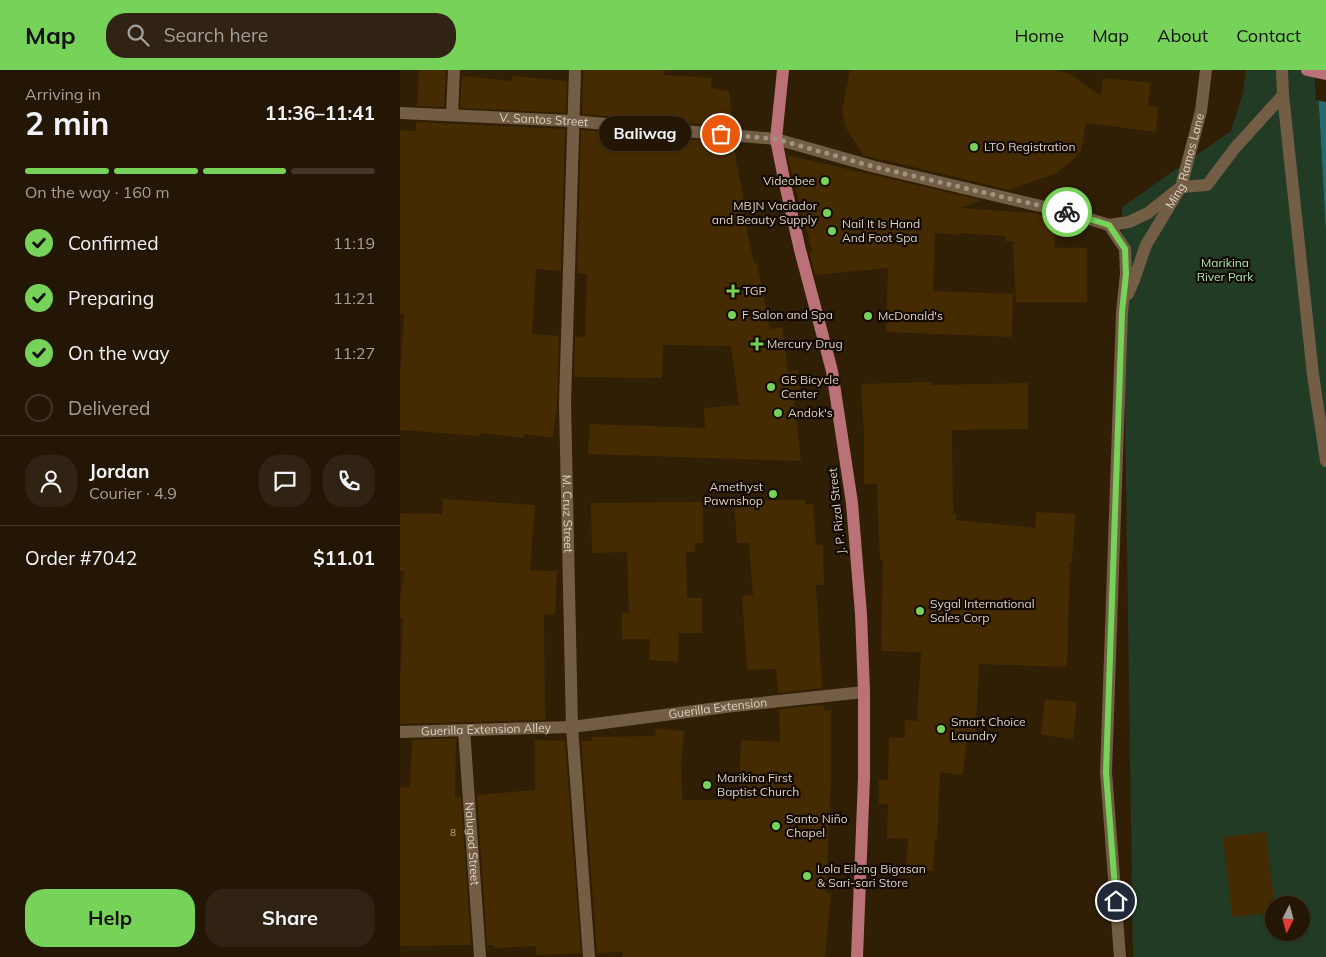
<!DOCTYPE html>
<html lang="en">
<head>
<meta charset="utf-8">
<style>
	:root { --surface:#241604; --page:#302313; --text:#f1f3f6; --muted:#a39f9a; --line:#413526; --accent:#77d259 }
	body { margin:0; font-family:Mulish,sans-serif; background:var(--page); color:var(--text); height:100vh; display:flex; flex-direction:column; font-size:19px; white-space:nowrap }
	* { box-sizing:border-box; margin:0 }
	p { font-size:16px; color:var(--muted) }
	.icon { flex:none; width:28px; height:28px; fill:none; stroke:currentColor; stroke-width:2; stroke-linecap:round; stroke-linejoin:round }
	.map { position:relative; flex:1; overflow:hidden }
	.sheet { display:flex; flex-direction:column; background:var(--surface); width:400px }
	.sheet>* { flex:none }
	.needle { width:32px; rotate:186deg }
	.buttons { position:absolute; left:865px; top:826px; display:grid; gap:10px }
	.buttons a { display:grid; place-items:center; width:45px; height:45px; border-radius:50%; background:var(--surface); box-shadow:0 1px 4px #0004,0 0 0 1px var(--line); font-size:25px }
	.pin { position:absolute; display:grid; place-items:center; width:42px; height:42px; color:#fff; margin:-21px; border:2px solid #fff; border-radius:50%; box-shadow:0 1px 5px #0007 }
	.courier { position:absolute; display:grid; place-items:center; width:50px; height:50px; margin:-25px; border:4px solid #77d259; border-radius:50%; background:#fff; color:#222; box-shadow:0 1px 6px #0007 }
	.bubble { position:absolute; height:35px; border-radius:18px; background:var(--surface); box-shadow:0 1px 4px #0004,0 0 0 1px var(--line); font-size:16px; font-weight:700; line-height:35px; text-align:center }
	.headline em { font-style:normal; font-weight:700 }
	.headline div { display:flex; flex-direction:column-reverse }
	.headline { display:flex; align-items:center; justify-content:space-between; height:85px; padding:0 25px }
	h1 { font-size:32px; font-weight:700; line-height:38px }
	.bar { display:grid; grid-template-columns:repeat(4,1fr); gap:8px 5px; align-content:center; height:60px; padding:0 25px }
	.bar i { height:6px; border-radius:4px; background:var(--line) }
	.bar .current { background:var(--accent) }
	.bar p { grid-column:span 4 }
	.line { display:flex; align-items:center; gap:12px; padding:0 25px; border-top:1px solid var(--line) }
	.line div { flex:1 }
	.round { display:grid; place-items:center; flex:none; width:52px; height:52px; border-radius:20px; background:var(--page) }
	ol { padding:0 25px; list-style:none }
	li { display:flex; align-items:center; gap:15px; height:55px }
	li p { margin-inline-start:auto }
	li .icon { padding:5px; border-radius:50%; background:var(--accent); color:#111; stroke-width:4 }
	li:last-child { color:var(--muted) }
	li i { width:28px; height:28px; border:2px solid var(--line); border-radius:50% }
	.action { display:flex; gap:10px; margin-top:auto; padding:10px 25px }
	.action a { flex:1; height:58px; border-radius:20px; background:var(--accent); color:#111; font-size:20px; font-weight:700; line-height:58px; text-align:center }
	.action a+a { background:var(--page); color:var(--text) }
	header { display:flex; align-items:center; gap:30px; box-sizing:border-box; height:70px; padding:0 25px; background:var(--accent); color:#111 }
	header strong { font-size:24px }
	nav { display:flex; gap:28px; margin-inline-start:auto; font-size:18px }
	.search { width:350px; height:45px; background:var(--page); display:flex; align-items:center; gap:12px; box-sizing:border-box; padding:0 18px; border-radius:20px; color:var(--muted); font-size:19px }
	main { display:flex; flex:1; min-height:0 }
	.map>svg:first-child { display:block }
	.green { fill:#223b25; fill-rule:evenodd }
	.water { fill:#27696e }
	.pier { fill:#301e05 }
	.building { fill:#452b01 }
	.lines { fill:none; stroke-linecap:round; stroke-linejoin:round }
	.street { stroke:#735e45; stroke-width:12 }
	.primary { stroke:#ba7278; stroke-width:12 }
	.done { stroke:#a09280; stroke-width:5; stroke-dasharray:0 9 }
	.route { stroke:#77d259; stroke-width:6 }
	.poi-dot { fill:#77d259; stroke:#120a03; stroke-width:2 }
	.labels { text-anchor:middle; stroke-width:4.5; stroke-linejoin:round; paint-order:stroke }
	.number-label { font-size:10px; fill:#b7a892 }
	.street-label { font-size:12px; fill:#ddd1c3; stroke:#120a03 }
	.poi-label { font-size:12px; fill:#ddd1c3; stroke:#120a03; text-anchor:start }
	.park-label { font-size:12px; fill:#ace8b2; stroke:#120a03 }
</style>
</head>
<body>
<header>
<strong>Map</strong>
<div class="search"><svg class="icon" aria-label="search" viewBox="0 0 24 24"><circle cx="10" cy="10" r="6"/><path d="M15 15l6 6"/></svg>Search here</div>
<nav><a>Home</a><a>Map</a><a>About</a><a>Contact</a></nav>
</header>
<main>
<section class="sheet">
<div class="headline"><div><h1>2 min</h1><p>Arriving in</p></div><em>11:36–11:41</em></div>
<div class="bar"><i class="current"></i><i class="current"></i><i class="current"></i><i></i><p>On the way · 160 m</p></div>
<ol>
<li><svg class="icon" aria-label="check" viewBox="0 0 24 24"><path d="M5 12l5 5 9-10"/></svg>Confirmed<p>11:19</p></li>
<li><svg class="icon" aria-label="check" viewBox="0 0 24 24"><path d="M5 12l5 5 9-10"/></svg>Preparing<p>11:21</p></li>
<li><svg class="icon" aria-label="check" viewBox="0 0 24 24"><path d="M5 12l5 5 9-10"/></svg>On the way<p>11:27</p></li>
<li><i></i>Delivered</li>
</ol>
<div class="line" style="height:90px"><a class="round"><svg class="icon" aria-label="person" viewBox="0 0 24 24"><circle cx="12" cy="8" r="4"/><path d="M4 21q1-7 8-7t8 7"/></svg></a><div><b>Jordan</b><p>Courier · 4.9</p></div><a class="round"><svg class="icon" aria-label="chat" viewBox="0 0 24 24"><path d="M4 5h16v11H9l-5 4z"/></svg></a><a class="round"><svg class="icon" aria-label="phone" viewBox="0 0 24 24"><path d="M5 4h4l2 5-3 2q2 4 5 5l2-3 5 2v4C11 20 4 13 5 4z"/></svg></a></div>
<div class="line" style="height:65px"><div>Order #7042</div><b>$11.01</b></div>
<div class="action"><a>Help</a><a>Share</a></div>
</section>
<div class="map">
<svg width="926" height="887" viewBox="0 0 926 887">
	<rect width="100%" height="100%" fill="#301e05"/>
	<!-- green -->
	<path class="green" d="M 846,0 L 917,0 L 926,165 L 926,887 L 733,887 L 722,137 L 831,61 L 843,23 ZM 874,835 L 901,835 L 901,862 L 874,862 Z"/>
	<!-- water -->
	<path class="water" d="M 917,0 L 926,0 L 926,165 Z"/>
	<!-- pier -->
	<path class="pier" d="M 914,0 L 926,0 L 926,32 L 916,30 Z"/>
	<!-- building -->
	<path class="building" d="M 19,0 L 46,0 L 44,37 L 17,36 Z
		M 183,0 L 265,0 L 264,5 L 312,8 L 311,18 L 329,21 L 333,57 L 182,44 Z
		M 450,0 L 653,0 L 670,4 L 701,26 L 703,8 L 751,13 L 748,36 L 758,37 L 756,62 L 686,53 L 681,81 L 671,92 L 657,103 L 609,120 L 463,85 L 446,58 L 442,42 Z
		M 62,6 L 112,11 L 113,6 L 167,11 L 166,43 L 60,38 Z
		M 16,52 L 165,59 L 161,201 L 136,199 L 132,264 L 159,266 L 157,335 L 153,368 L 124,364 L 124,368 L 81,363 L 80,366 L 0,360 L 0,302 L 4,245 L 0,244 L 0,60 L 16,61 Z
		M 181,60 L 334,73 L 336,91 L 346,141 L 343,141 L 354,193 L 357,193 L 370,259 L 382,257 L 388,302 L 398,300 L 401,326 L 394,327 L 401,391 L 188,384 L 190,354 L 305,358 L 304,338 L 339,335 L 331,276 L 263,275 L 262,308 L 174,307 L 175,266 L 185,267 L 187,204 L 177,203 Z
		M 387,85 L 581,130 L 561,138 L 633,143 L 657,148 L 654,178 L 687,178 L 687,232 L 616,232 L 613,171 L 605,171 L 606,166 L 559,163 L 559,165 L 535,163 L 533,221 L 613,224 L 612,267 L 486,262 L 488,198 L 415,205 L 410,186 L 410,182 L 412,181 Z
		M 531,312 L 531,315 L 628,313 L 628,359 L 552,360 L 553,444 L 556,444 L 556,450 L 635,458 L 636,442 L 675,444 L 672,492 L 670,492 L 667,597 L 579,594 L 575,669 L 567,668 L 563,705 L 540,702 L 537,770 L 535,770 L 533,801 L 506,799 L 508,769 L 487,768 L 488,734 L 479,734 L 479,710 L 488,710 L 489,668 L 505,668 L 505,650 L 517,651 L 521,582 L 481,581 L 483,490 L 480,490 L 477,414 L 464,414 L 464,363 L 461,314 Z
		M 43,429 L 135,435 L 130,500 L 157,501 L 155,545 L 144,544 L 145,650 L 0,654 L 0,610 L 3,549 L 0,548 L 0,529 L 4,501 L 0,501 L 0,443 L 42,444 Z
		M 405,430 L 405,434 L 413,434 L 416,475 L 423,474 L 424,515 L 416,515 L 422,618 L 378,623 L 376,599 L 347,600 L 342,526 L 353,525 L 349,473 L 337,473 L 334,431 Z
		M 303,432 L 303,473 L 295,473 L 295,482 L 286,482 L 287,528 L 302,528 L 302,563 L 279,563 L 278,592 L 249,590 L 250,569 L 222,569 L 222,542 L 229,543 L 227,482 L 192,483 L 191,433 Z
		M 645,629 L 677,632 L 673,669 L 641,665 Z
		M 423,635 L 424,640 L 431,640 L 431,709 L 426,823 L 431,823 L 425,887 L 222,887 L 223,882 L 197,883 L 181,671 L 192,671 L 192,667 L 255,666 L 256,658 L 284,661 L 281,694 L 282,730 L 339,730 L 341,670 L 380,672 L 379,639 Z
		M 56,668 L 55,727 L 61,727 L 71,875 L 0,876 L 0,717 L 10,718 L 12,670 Z
		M 135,670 L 165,671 L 181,883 L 136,885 L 136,876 L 94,878 L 94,875 L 87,875 L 77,725 L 135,720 Z
		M 866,762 L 874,830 L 874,843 L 832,847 L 823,767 Z"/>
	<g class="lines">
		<!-- street -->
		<g class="street">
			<path id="s1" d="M 175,0 L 165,333 L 172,657 L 189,887"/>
			<path d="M 882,0 L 883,25 L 913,305 L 926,391"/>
			<path id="s2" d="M 0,43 L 172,51 L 376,69 L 475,97 L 670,143 L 709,155 L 729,152 L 748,143 L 781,117"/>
			<path d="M 52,45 L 54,0"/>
			<path d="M 781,117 L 807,115 L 835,78 L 883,25"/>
			<path d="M 709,155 L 725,179 L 726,204 L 722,242 L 706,702 L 720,887"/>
			<path id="s3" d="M 728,224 L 734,210 L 746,175 L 781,117 L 801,41 L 806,0"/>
			<path id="s4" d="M 64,660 L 80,887"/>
			<path id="s5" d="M 0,662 L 172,657 L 333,636 L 464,622"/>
		</g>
		<!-- primary -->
		<path class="primary" d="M 383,0 L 376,69 L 385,114 L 400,180 L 432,301 L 452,433 L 461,544 L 464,622 L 464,708 L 457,887
			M 907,0 L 926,4"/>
	</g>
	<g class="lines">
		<!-- done -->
		<path class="done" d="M 321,64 L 376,69 L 475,97 L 667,142"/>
		<!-- route -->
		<path class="route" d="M 667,142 L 709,155 L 725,179 L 726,204 L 722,242 L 706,702 L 716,831"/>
	</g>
	<!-- markers -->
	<g class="poi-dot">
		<circle cx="574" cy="77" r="5"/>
		<circle cx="425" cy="111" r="5"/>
		<circle cx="427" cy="143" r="5"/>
		<circle cx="432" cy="161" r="5"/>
		<path d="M330.5 213.5h5v5h5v5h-5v5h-5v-5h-5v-5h5z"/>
		<circle cx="332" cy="245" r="5"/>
		<circle cx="468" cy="246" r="5"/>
		<path d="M354.5 266.5h5v5h5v5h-5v5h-5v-5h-5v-5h5z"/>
		<circle cx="371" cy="317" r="5"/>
		<circle cx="378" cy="343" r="5"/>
		<circle cx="373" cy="424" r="5"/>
		<circle cx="520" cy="541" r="5"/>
		<circle cx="541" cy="659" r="5"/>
		<circle cx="307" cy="715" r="5"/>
		<circle cx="376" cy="756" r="5"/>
		<circle cx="407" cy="806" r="5"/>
	</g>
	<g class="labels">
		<!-- number labels -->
		<g class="number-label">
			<text x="53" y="766">8</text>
		</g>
		<!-- street labels -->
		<g class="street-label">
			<text dy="4" stroke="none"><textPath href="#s2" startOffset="144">V. Santos Street</textPath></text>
			<text dy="4" stroke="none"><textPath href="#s3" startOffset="146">Ming Ramos Lane</textPath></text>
			<text transform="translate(437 441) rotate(-96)" y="4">J. P. Rizal Street</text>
			<text dy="4" stroke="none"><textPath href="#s1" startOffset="444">M. Cruz Street</textPath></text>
			<text dy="4" stroke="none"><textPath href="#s5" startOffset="319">Guerilla Extension</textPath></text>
			<text dy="4" stroke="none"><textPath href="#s5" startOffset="86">Guerilla Extension Alley</textPath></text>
			<text dy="4" stroke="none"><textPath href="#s4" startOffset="114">Nalugod Street</textPath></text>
		</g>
		<!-- poi labels -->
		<g class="poi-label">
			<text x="584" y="81">LTO Registration</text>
			<text x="415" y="115" text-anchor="end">Videobee</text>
			<text x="417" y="140" text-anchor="end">MBJN Vaciador<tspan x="417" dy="14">and Beauty Supply</tspan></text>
			<text x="442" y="158">Nail It Is Hand<tspan x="442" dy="14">And Foot Spa</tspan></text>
			<text x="343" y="225">TGP</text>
			<text x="342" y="249">F Salon and Spa</text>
			<text x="478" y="250">McDonald's</text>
			<text x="367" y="278">Mercury Drug</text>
			<text x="381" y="314">G5 Bicycle<tspan x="381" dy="14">Center</tspan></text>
			<text x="388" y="347">Andok's</text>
			<text x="363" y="421" text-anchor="end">Amethyst<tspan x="363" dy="14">Pawnshop</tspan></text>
			<text x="530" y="538">Sygal International<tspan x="530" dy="14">Sales Corp</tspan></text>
			<text x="551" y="656">Smart Choice<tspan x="551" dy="14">Laundry</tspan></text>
			<text x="317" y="712">Marikina First<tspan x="317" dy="14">Baptist Church</tspan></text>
			<text x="386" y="753">Santo Niño<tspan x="386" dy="14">Chapel</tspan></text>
			<text x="417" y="803">Lola Eileng Bigasan<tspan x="417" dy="14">&amp; Sari-sari Store</tspan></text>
		</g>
		<!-- park labels -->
		<g class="park-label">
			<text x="825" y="197">Marikina<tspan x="825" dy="14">River Park</tspan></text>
		</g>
	</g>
</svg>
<div class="buttons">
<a><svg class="needle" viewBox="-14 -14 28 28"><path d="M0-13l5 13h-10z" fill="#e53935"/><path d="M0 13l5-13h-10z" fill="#a39f9a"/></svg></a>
</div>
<div class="pin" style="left:321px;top:64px;background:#ea580c"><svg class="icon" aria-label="bag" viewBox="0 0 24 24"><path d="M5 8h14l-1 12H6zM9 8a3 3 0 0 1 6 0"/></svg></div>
<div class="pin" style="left:716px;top:831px;background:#1f2937"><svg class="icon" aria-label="home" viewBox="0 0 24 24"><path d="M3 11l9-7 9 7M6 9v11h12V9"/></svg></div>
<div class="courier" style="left:667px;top:142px"><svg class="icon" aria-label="bike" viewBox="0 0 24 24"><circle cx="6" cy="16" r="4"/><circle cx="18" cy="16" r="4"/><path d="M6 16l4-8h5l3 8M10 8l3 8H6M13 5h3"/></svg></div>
<div class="bubble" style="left:199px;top:46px;width:92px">Baliwag</div>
</div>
</main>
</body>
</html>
